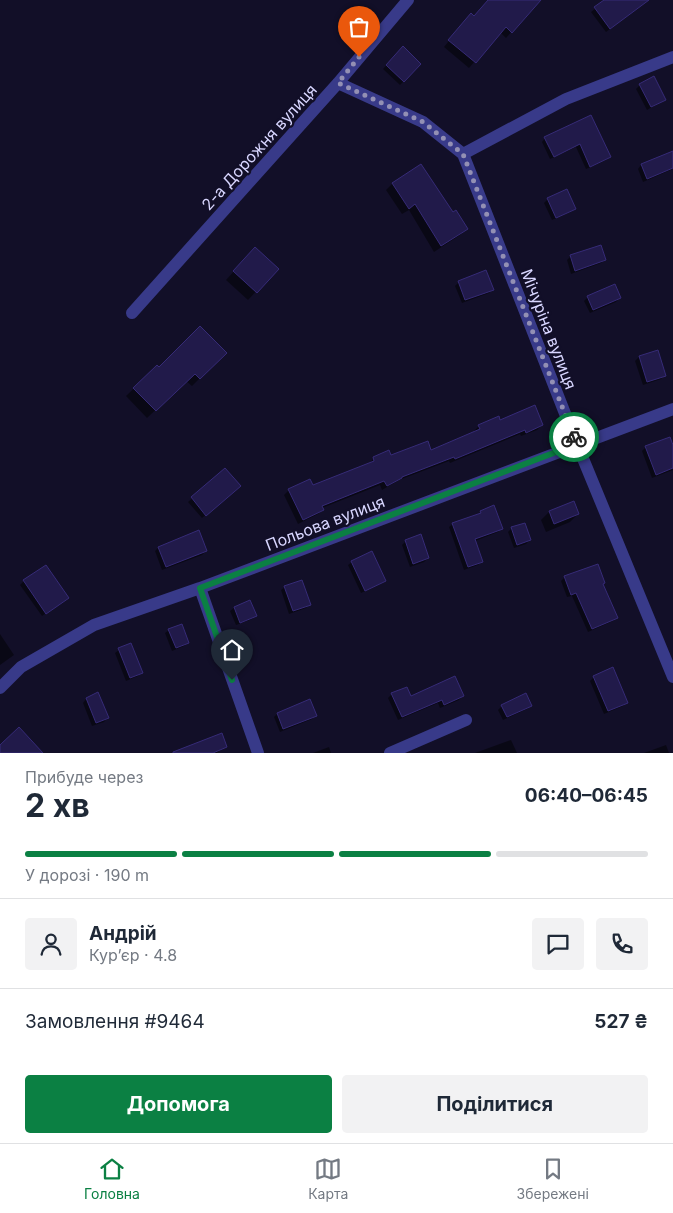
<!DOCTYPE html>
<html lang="uk">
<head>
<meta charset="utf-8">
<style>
	:root { --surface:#fff; --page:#f2f2f3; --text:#1f2937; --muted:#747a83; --line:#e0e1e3; --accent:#0b8043 }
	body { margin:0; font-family:Inter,sans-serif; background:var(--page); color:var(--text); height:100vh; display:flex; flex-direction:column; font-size:19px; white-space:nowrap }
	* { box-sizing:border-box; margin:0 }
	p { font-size:16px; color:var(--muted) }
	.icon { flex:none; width:28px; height:28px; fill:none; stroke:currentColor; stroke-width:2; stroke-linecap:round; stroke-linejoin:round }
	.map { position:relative; height:753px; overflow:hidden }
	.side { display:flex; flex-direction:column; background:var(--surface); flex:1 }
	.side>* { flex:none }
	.pin { position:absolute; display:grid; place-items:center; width:42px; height:42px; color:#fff; margin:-51px -21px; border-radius:50% 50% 50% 0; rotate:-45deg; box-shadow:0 0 5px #0007 }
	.pin .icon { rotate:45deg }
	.courier { position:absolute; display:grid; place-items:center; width:50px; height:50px; margin:-25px; border:4px solid #0b8043; border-radius:50%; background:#fff; color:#222; box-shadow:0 1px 6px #0007 }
	.headline em { font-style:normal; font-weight:700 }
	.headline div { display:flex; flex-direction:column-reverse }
	.headline { display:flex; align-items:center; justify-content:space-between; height:85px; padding:0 25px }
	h1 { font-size:32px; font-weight:700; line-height:38px }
	.bar { display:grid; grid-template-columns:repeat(4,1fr); gap:8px 5px; align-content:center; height:60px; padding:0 25px }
	.bar i { height:6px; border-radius:4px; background:var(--line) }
	.bar .selected { background:var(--accent) }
	.bar p { grid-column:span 4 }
	.line { display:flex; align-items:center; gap:12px; padding:0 25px; border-top:1px solid var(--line) }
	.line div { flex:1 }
	.round { display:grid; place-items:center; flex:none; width:52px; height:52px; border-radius:5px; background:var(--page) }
	.button { display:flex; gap:10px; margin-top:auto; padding:10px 25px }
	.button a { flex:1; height:58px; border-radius:5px; background:var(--accent); color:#fff; font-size:20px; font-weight:700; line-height:58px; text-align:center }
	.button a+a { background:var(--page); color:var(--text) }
	.tabs { display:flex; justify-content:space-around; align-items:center; height:70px; border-top:1px solid var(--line); background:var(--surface); font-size:14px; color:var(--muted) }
	.tabs a { display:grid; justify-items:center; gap:2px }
	.tabs .selected { color:var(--accent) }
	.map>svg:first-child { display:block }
	.shadow { fill:#0007 }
	.building { fill:#211a4a; stroke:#362b77 }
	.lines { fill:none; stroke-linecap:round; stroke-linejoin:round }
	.minor { stroke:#383a89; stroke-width:12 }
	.done { stroke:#9390b4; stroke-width:5; stroke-dasharray:0 9 }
	.route { stroke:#0b8043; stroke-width:6 }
	.labels { text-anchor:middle; stroke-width:4.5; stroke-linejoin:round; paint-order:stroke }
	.street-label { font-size:16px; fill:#d8d6ff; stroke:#120f28 }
</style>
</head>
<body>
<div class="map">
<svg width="673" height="753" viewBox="0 0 673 753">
	<rect width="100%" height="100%" fill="#120f28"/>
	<!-- shadow -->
	<path class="shadow" d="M 488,0 L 539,0 L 506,38 L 500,32 L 469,68 L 444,47 L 465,21 L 474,17 Z
		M 606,0 L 641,0 L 640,6 L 606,32 L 591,12 Z
		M 403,48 L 420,64 L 400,85 L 383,69 Z
		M 640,85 L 664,100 L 647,110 L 636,89 Z
		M 590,116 L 610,157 L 606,160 L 586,169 L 576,147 L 550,159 L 542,142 L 545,138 Z
		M 673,152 L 673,169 L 643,182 L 638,169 L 641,165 Z
		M 421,166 L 452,214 L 466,229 L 460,235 L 434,252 L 409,210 L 402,214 L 386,190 L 392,184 Z
		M 548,199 L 574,208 L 570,212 L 552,220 L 544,203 Z
		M 600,246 L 605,260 L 601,263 L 571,274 L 567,260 L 570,257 Z
		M 247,257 L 277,269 L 248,300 L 226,280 Z
		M 459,282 L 493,289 L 489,293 L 462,303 L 455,286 Z
		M 588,297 L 619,298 L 616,302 L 590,313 L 584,301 Z
		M 657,352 L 665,375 L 661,379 L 643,385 L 635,361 L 639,357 Z
		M 225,353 L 192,386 L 186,381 L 147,418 L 126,396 L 157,366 L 159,368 Z
		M 500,421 L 542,425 L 537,430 L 521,436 L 520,434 L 450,463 L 449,461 L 399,480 L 382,490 L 380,485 L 322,508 L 323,510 L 318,514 L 298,524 L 284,495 L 289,490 L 312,487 L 369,464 L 374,458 L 431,452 L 475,433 L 474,431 L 479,426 Z
		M 673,442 L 673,470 L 652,478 L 642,451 L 646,447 Z
		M 225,470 L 235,490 L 202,518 L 188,502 Z
		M 573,503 L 578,514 L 570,522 L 546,532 L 541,520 L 549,512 Z
		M 481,512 L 501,529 L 498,532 L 475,541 L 482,561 L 478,565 L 464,570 L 449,527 L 453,524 L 477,515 Z
		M 512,528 L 530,540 L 526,544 L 514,548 L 508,532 Z
		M 406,541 L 428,558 L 424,562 L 410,567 L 402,545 Z
		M 158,548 L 206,551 L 202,555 L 162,570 L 155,551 Z
		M 352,562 L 384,581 L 380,584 L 361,593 L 348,565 Z
		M 565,577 L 616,618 L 613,621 L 588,632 L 572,596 L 567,597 L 561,581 Z
		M 24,581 L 67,598 L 42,616 L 20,585 Z
		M 285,587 L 309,604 L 306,608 L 289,614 L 281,590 Z
		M 250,602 L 255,616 L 252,619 L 236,625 L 230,611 L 234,608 Z
		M 169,630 L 188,643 L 184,646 L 172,651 L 165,633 Z
		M 0,634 L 14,655 L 0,665 Z
		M 119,650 L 141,672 L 138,676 L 126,681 L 115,653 Z
		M 594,677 L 627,702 L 623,706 L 604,714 L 590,681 Z
		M 98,694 L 107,718 L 104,722 L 92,726 L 83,703 L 86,699 Z
		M 392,694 L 410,697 L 462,696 L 459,700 L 440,708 L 438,703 L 398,720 L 388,698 Z
		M 502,706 L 530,706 L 527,709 L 503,720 L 498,710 Z
		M 277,714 L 315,716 L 312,719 L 280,732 L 274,717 Z
		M 511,740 L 517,753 L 475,753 Z
		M 666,745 L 669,753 L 644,753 Z
		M 226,747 L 216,753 L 178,753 Z
		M 329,747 L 331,753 L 313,753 Z"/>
	<!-- building -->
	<path class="building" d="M 488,0 L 541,0 L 512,33 L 506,27 L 476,63 L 448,40 L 471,13 L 474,16 Z
		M 604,0 L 649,0 L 610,29 L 594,7 Z
		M 403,46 L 421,64 L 404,82 L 386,65 Z
		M 654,76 L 666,100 L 651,107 L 639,84 Z
		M 591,115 L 611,157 L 590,167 L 580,144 L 554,157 L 544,137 Z
		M 673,151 L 673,168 L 647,179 L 641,164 Z
		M 421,164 L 453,212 L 456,210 L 468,229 L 441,246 L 415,204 L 409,209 L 392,183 Z
		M 567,189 L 576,209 L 556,218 L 547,198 Z
		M 601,245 L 606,260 L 575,271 L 570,255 Z
		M 255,247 L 279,269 L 257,293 L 233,271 Z
		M 486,270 L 494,290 L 465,300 L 458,281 Z
		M 615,284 L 621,298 L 593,310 L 587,296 Z
		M 200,326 L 227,353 L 200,379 L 195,374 L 156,411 L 133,388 L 157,365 L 159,367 Z
		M 658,350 L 666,376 L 647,382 L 639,356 Z
		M 535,405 L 543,425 L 526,433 L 525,430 L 455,459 L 454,457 L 402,477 L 402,478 L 387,486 L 384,481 L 322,506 L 324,510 L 303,520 L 288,489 L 310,479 L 313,485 L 374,461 L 373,457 L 389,450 L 391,455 L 428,441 L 431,450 L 480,429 L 478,425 L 499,416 L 500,420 Z
		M 670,437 L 673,445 L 673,468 L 656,475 L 645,446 Z
		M 225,468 L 241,486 L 206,516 L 191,497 Z
		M 574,501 L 579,514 L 554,524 L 549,511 Z
		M 494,505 L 503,529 L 475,539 L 483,562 L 468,567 L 452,523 L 481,513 L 480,511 Z
		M 525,523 L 531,540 L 517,545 L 511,527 Z
		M 199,530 L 207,551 L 166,567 L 158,547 Z
		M 421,534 L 429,558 L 413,564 L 405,540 Z
		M 372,551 L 386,581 L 365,591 L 351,561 Z
		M 598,564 L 605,583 L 603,584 L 618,618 L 592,629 L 576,593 L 571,595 L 564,576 Z
		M 46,565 L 69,598 L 46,614 L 23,580 Z
		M 302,580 L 311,605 L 293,611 L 284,586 Z
		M 250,600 L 257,616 L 240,623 L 234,607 Z
		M 182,624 L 189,643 L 176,648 L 168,629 Z
		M 131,643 L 143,673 L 130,678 L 118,648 Z
		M 613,667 L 628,703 L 608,711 L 593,676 Z
		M 455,676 L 464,696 L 444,705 L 442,700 L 402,717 L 391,693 L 407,687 L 411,696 Z
		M 98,692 L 109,718 L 96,723 L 86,698 Z
		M 526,693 L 532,706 L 507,717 L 501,705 Z
		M 310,699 L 317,716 L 283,729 L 277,713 Z
		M 19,727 L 43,753 L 0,753 L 0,745 Z
		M 222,733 L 227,747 L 213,753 L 173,753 L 173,752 Z"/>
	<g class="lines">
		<!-- minor -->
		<path class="minor" d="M 338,83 L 423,122 L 463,154 L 577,444 L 673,677
			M 463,154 L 566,99 L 673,57
			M 132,313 L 338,83 L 408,0
			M 200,588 L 258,753
			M 0,688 L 21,667 L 94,625 L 200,588 L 673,409
			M 390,753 L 466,720"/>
	</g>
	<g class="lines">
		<!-- done -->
		<path class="done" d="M 359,57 L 338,83 L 423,122 L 463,154 L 574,437"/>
		<!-- route -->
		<path class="route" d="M 232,680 L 200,588 L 577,444 L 574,437"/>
	</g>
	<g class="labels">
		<!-- street labels -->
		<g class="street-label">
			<text transform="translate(259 147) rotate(-48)" y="6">2-а Дорожня вулиця</text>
			<text transform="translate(549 329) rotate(69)" y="6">Мічуріна вулиця</text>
			<text transform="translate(325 523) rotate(-21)" y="6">Польова вулиця</text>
		</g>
	</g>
</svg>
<div class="pin" style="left:359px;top:57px;background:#ea580c"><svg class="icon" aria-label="bag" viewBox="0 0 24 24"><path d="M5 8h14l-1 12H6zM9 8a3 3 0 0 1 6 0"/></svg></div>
<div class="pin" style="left:232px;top:680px;background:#1f2937"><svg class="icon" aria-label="home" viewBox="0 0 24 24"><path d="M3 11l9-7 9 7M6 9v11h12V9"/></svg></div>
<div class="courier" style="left:574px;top:437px"><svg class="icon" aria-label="bike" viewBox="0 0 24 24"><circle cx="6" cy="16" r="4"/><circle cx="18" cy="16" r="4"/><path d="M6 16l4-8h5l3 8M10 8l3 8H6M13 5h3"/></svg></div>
</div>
<section class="side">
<div class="headline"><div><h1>2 хв</h1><p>Прибуде через</p></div><em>06:40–06:45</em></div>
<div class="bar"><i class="selected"></i><i class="selected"></i><i class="selected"></i><i></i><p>У дорозі · 190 m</p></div>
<div class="line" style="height:90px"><a class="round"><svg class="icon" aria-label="person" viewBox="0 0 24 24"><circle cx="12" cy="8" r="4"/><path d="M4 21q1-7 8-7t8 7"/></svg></a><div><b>Андрій</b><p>Кур’єр · 4.8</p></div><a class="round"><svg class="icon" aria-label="chat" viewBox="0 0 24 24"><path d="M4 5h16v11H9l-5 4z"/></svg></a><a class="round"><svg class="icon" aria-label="phone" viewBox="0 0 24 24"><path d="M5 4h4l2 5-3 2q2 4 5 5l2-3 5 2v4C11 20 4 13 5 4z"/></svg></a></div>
<div class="line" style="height:65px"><div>Замовлення #9464</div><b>527 ₴</b></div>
<div class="button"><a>Допомога</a><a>Поділитися</a></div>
</section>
<nav class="tabs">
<a class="selected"><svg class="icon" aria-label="home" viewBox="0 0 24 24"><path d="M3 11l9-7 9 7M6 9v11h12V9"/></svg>Головна</a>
<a><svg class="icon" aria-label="map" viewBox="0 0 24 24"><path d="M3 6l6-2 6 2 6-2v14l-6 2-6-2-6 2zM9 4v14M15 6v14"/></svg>Карта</a>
<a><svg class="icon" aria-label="saved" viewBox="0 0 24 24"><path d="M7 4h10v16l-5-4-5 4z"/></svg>Збережені</a>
</nav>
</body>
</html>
